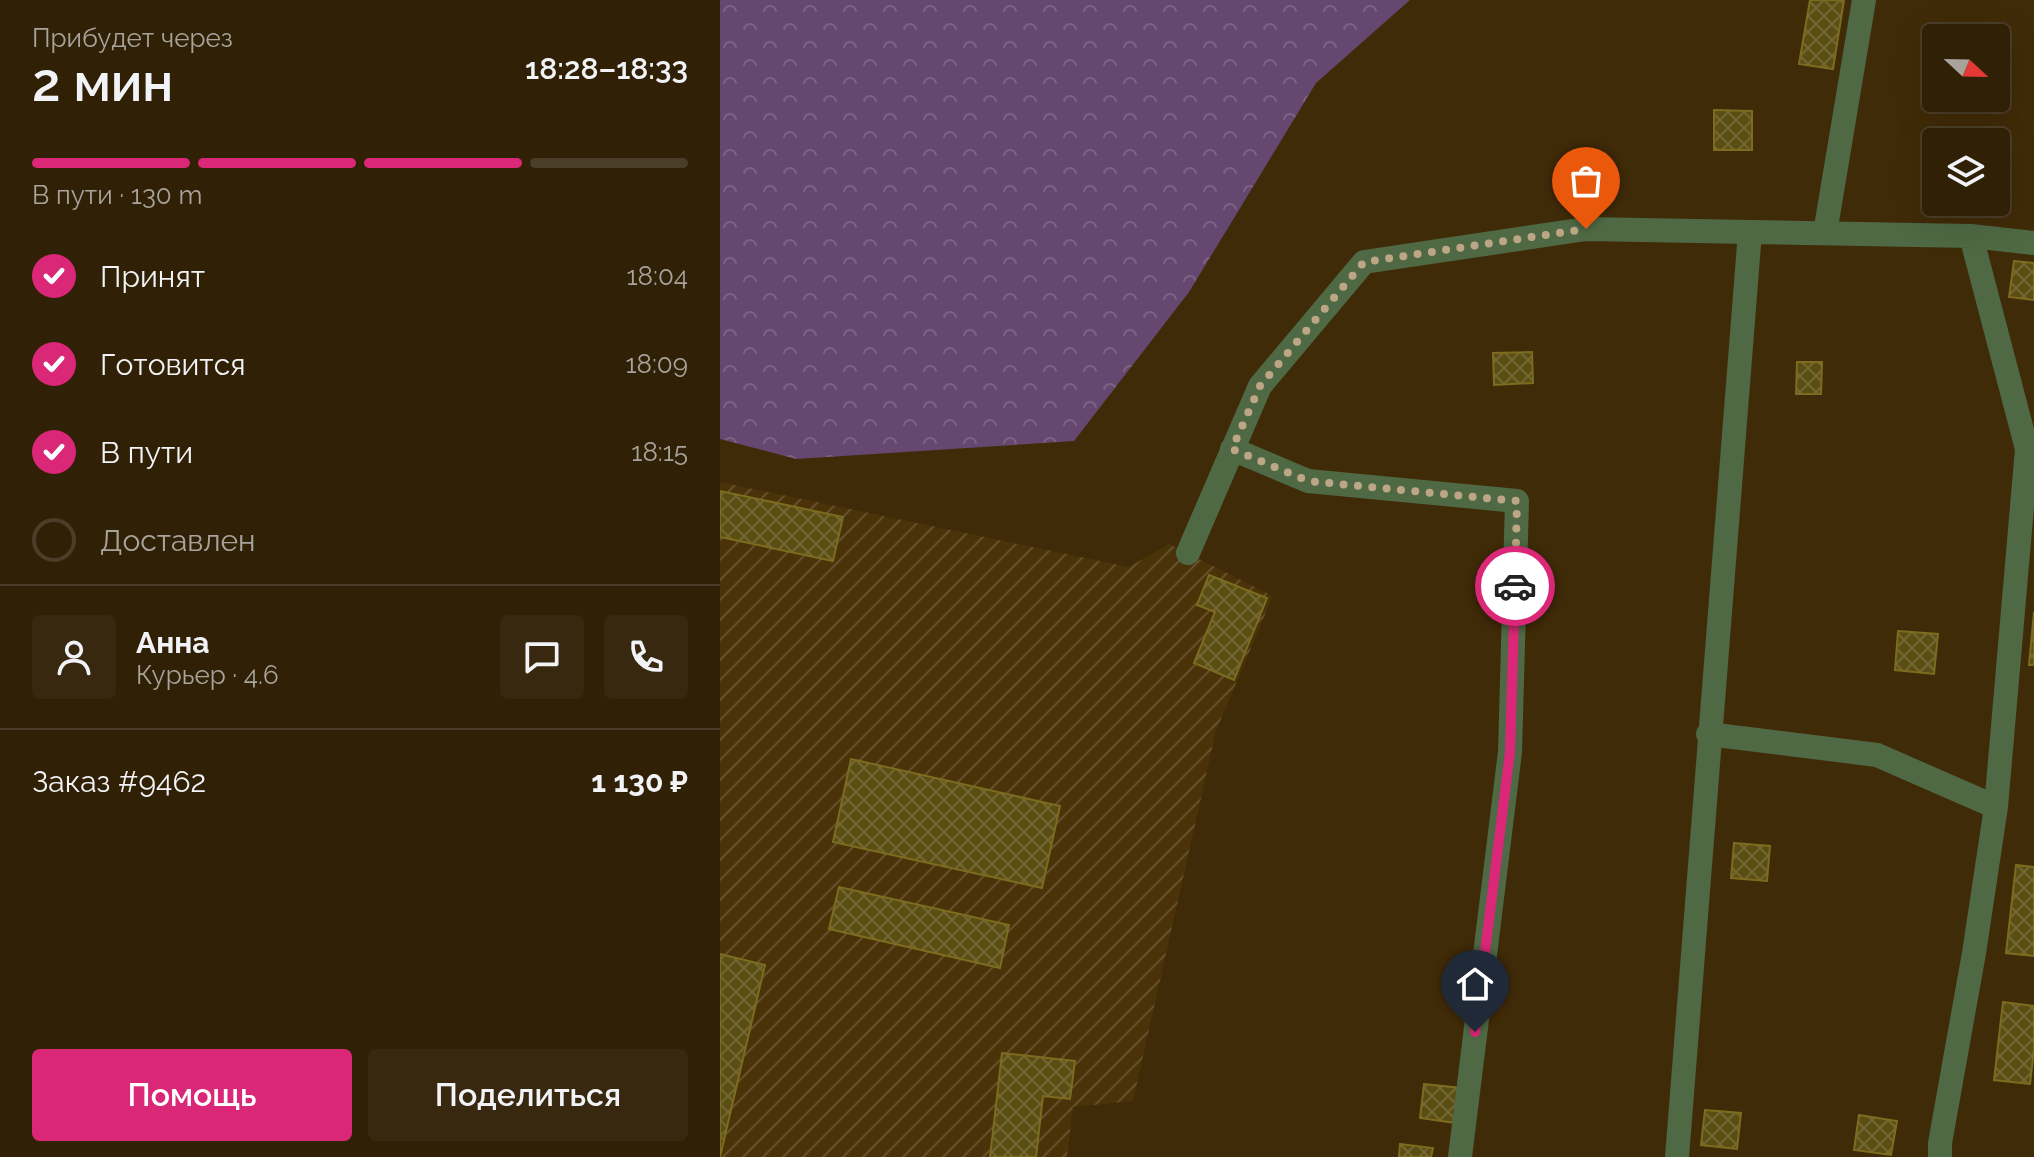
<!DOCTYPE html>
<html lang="ru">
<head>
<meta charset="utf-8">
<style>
	:root { --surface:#302006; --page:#382810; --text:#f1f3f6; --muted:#a8a39b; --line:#4b3e28; --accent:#db2777 }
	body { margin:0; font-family:Raleway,sans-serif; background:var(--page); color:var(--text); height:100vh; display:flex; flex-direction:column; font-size:30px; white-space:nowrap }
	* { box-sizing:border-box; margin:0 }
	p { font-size:26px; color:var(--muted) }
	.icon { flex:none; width:44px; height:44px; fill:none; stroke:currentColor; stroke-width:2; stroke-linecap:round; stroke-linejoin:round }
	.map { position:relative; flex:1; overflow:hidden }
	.details { display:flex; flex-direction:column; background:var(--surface); width:720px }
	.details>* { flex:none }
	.needle { width:52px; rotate:112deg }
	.buttons { position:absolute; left:1202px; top:24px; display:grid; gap:16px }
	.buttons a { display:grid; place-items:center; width:88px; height:88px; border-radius:8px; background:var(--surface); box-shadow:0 8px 32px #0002,0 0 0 2px var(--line); font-size:40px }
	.pin { position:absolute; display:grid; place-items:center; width:68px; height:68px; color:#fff; margin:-82px -34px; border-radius:50% 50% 50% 0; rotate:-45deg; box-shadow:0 0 8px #0007 }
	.pin .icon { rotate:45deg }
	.courier { position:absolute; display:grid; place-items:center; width:80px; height:80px; margin:-40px; border:6px solid #db2777; border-radius:50%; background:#fff; color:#222; box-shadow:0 2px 10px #0007 }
	.overview em { font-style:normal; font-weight:600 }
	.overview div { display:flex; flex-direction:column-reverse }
	.overview { display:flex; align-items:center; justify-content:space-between; height:136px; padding:0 32px }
	h1 { font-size:52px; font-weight:600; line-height:60px }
	.bar { display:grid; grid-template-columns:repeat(4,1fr); gap:12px 8px; align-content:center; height:96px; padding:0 32px }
	.bar i { height:10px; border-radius:6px; background:var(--line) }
	.bar .active { background:var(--accent) }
	.bar p { grid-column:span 4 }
	.line { display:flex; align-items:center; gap:20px; padding:0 32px; border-top:2px solid var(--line) }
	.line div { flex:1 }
	.round { display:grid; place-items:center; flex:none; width:84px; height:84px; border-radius:8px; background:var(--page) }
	ol { padding:0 32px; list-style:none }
	li { display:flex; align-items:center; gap:24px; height:88px }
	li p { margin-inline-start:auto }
	li .icon { padding:8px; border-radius:50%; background:var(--accent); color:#fff; stroke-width:4 }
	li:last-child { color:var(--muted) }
	li i { width:44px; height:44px; border:4px solid var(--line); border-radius:50% }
	.action { display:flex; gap:16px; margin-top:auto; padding:16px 32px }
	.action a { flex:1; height:92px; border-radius:8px; background:var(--accent); color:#fff; font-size:32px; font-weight:600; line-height:92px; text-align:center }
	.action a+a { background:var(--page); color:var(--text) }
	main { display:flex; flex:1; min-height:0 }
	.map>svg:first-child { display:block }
	.industrial { fill:url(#industrial-furrows) }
	.forest { fill:url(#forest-crowns) }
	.building { fill:url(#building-cross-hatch); stroke:#7d6c1f; stroke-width:2 }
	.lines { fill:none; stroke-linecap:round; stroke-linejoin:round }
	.street { stroke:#4f6944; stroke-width:24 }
	.done { stroke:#bca685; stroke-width:8; stroke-dasharray:0 14.4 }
	.route { stroke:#db2777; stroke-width:10 }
</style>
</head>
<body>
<main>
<section class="details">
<div class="overview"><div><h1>2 мин</h1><p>Прибудет через</p></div><em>18:28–18:33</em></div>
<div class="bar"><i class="active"></i><i class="active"></i><i class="active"></i><i></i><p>В пути · 130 m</p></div>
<ol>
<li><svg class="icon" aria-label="check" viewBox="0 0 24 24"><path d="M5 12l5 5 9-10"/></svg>Принят<p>18:04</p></li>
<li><svg class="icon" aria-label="check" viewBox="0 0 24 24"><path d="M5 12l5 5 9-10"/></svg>Готовится<p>18:09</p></li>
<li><svg class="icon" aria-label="check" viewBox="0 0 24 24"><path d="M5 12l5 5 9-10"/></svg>В пути<p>18:15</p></li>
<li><i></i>Доставлен</li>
</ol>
<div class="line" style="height:144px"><a class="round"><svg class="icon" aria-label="person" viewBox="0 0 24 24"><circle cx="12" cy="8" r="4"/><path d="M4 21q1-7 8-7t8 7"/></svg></a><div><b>Анна</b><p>Курьер · 4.6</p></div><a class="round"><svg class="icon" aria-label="chat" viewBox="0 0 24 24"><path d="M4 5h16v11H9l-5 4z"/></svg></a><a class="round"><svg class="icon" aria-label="phone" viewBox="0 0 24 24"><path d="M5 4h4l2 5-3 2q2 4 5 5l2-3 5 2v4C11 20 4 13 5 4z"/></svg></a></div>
<div class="line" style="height:104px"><div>Заказ #9462</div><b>1 130 ₽</b></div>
<div class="action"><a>Помощь</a><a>Поделиться</a></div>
</section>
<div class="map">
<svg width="1314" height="1157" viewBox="0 0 1314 1157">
	<defs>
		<pattern id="industrial-furrows" width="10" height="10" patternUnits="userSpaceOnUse" patternTransform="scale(2)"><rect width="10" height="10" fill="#4a3209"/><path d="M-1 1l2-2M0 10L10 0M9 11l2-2" fill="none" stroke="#65502b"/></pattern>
		<pattern id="forest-crowns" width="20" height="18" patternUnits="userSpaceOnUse" patternTransform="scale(2)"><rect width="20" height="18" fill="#654770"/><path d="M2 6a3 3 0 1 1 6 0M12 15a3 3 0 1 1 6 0" fill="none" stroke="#7c6283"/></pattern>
		<pattern id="building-cross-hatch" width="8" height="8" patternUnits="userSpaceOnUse" patternTransform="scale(2)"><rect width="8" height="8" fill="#5a4e13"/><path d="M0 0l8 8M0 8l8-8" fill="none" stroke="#736834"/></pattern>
	</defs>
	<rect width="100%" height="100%" fill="#402b08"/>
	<!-- industrial -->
	<path class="industrial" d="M 0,482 L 409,567 L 449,544 L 553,596 L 496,731 L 413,1101 L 353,1107 L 347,1157 L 0,1157 Z"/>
	<!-- forest -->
	<path class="forest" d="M 0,0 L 690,0 L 596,83 L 469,292 L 354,441 L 76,459 L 0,439 Z"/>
	<!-- building -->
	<path class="building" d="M 1090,0 L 1124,0 L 1113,69 L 1079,64 Z
		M 994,110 L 1032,111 L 1032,150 L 994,150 Z
		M 1294,261 L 1314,263 L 1314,300 L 1289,297 Z
		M 812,352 L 813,383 L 774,385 L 773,353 Z
		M 1077,362 L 1102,362 L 1101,394 L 1076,394 Z
		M 0,491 L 123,517 L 113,561 L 0,537 Z
		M 489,575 L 547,598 L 514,680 L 474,663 L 495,612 L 477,605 Z
		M 1314,612 L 1314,665 L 1309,665 Z
		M 1178,631 L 1218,634 L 1214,674 L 1175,670 Z
		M 131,759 L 340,806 L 322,888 L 113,842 Z
		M 1014,843 L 1050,846 L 1047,881 L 1011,878 Z
		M 1296,865 L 1314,867 L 1314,956 L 1286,953 Z
		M 119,887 L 289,925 L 280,968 L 109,929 Z
		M 0,954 L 45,965 L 0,1157 Z
		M 1283,1002 L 1314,1006 L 1314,1049 L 1310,1084 L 1274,1080 Z
		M 282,1053 L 355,1061 L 350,1099 L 323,1096 L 316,1157 L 270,1157 Z
		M 704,1084 L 741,1088 L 736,1123 L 700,1118 Z
		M 985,1110 L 1021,1113 L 1017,1149 L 981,1145 Z
		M 1139,1115 L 1177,1121 L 1171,1155 L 1134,1150 Z
		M 680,1144 L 713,1148 L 711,1157 L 679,1157 Z"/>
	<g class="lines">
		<!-- street -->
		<path class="street" d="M 1105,233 L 1144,0
			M 512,449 L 588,481 L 797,501 L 790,752 L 740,1157
			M 468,553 L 540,386 L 644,262 L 866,229 L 1251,236 L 1314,243
			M 988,734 L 1157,755 L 1276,807 L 1307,449 L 1251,236
			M 957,1157 L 1030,232
			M 1220,1157 L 1220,1143 L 1254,953 L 1276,807"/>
	</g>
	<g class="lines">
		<!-- done -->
		<path class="done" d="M 795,586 L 797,501 L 588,481 L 512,449 L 540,386 L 644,262 L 866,229"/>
		<!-- route -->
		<path class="route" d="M 755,1032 L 790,752 L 795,586"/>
	</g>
</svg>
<div class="buttons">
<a><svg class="needle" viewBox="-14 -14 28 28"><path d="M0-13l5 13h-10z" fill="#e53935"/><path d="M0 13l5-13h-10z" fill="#a8a39b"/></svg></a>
<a><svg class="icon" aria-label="layers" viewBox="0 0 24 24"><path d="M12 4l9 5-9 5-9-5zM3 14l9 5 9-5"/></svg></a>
</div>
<div class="pin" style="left:866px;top:229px;background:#ea580c"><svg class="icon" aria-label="bag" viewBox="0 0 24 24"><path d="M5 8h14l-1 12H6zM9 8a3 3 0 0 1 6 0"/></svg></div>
<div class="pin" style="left:755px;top:1032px;background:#1f2937"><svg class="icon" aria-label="home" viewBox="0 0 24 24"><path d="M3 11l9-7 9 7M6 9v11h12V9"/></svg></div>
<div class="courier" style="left:795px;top:586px"><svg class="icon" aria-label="car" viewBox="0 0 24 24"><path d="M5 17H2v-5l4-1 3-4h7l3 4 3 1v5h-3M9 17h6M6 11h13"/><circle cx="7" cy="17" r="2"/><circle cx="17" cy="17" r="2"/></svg></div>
</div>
</main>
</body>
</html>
